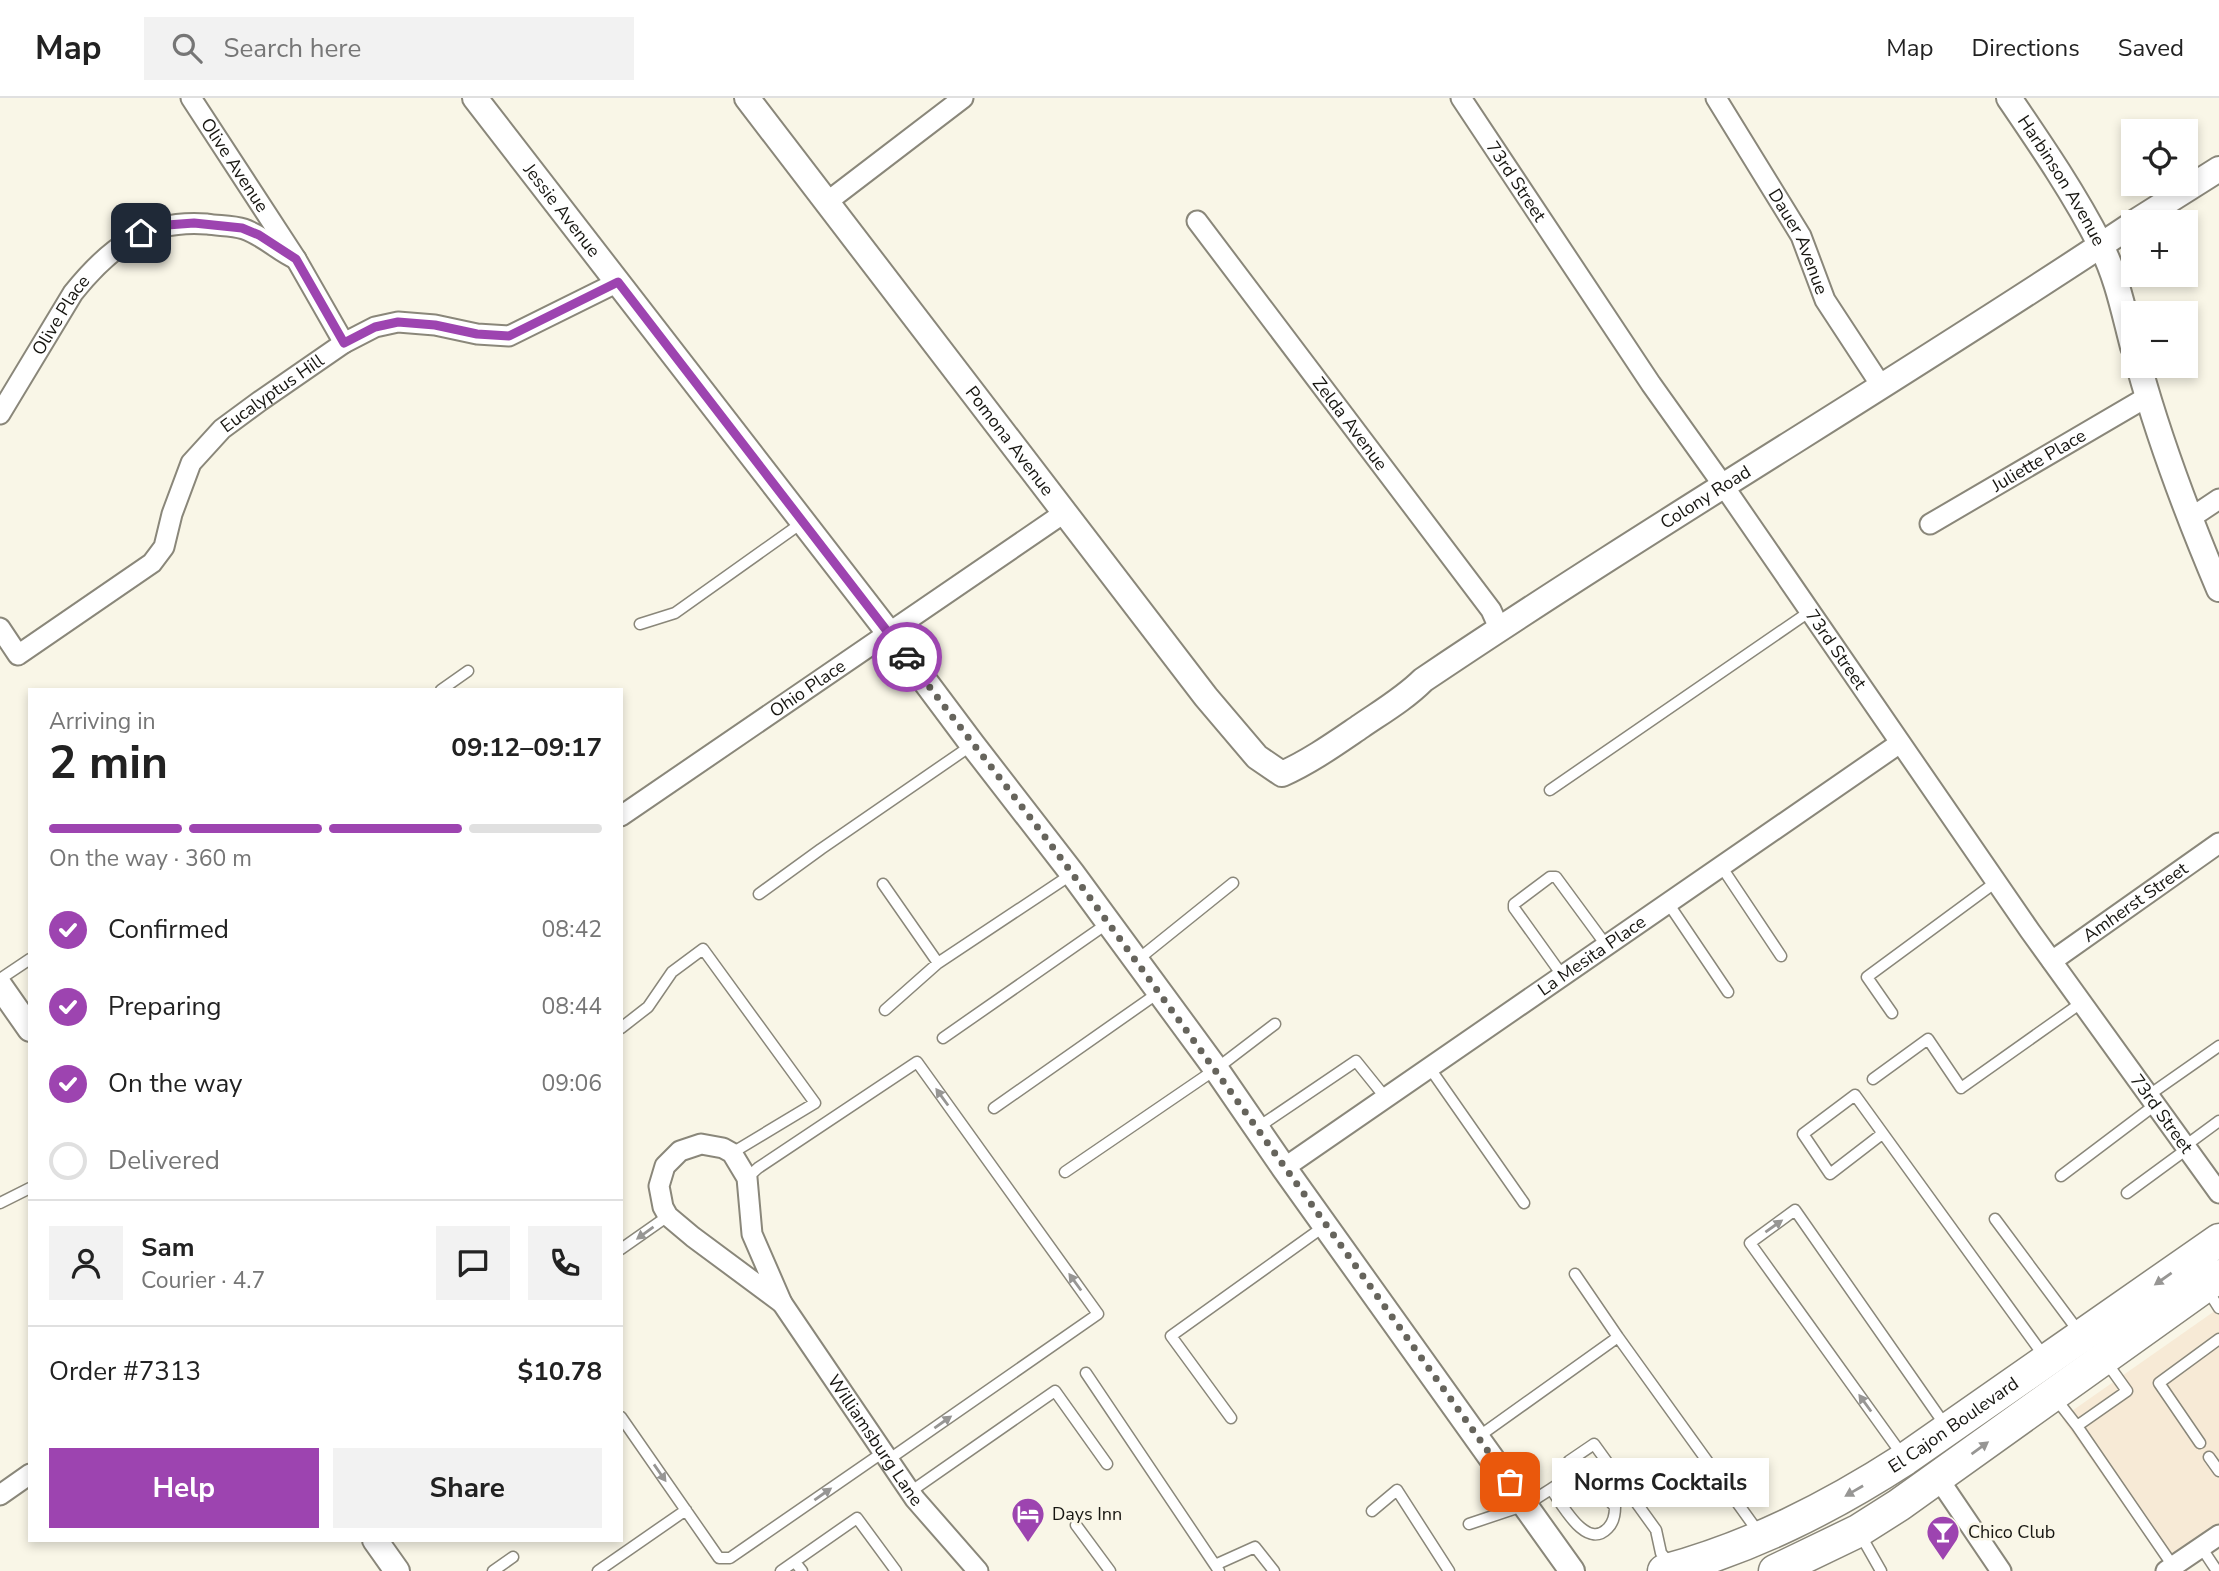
<!DOCTYPE html>
<html lang="en">
<head>
<meta charset="utf-8">
<style>
	:root { --surface:#fff; --page:#f2f2f2; --text:#222; --muted:#767676; --line:#e0e0e0; --accent:#9d44b0 }
	body { margin:0; font-family:"Nunito Sans",sans-serif; background:var(--page); color:var(--text); height:100vh; display:flex; flex-direction:column; font-size:26px; white-space:nowrap }
	* { box-sizing:border-box; margin:0 }
	p { font-size:23px; color:var(--muted) }
	.icon { flex:none; width:38px; height:38px; fill:none; stroke:currentColor; stroke-width:2; stroke-linecap:round; stroke-linejoin:round }
	.map { position:relative; flex:1; overflow:hidden }
	.panel { position:absolute; left:28px; top:590px; width:595px; height:854px; display:flex; flex-direction:column; background:var(--surface); border-radius:0px; box-shadow:0 4px 10px #0003 }
	.panel>* { flex:none }
	.buttons { position:absolute; left:2121px; top:21px; display:grid; gap:14px }
	.buttons a { display:grid; place-items:center; width:77px; height:77px; border-radius:0px; background:var(--surface); box-shadow:0 4px 10px #0003; font-size:35px }
	.pin { position:absolute; display:grid; place-items:center; width:60px; height:60px; color:#fff; margin:-30px; border-radius:14px; box-shadow:0 4px 10px #0006 }
	.courier { position:absolute; display:grid; place-items:center; width:70px; height:70px; margin:-35px; border:5px solid #9d44b0; border-radius:50%; background:#fff; color:#222; box-shadow:0 2px 9px #0007 }
	.bubble { position:absolute; height:49px; border-radius:0px; background:var(--surface); box-shadow:0 4px 10px #0003; font-size:23px; font-weight:700; line-height:49px; text-align:center }
	.head em { font-style:normal; font-weight:700 }
	.head div { display:flex; flex-direction:column-reverse }
	.head { display:flex; align-items:center; justify-content:space-between; height:119px; padding:0 21px }
	h1 { font-size:46px; font-weight:700; line-height:52px }
	.bar { display:grid; grid-template-columns:repeat(4,1fr); gap:10px 7px; align-content:center; height:84px; padding:0 21px }
	.bar i { height:9px; border-radius:5px; background:var(--line) }
	.bar .selected { background:var(--accent) }
	.bar p { grid-column:span 4 }
	.line { display:flex; align-items:center; gap:18px; padding:0 21px; border-top:2px solid var(--line) }
	.line div { flex:1 }
	.round { display:grid; place-items:center; flex:none; width:74px; height:74px; border-radius:0px; background:var(--page) }
	ol { padding:0 21px; list-style:none }
	li { display:flex; align-items:center; gap:21px; height:77px }
	li p { margin-inline-start:auto }
	li .icon { padding:7px; border-radius:50%; background:var(--accent); color:#fff; stroke-width:4 }
	li:last-child { color:var(--muted) }
	li i { width:38px; height:38px; border:4px solid var(--line); border-radius:50% }
	.cta { display:flex; gap:14px; margin-top:auto; padding:14px 21px }
	.cta a { flex:1; height:80px; border-radius:0px; background:var(--accent); color:#fff; font-size:28px; font-weight:700; line-height:80px; text-align:center }
	.cta a+a { background:var(--page); color:var(--text) }
	header { display:flex; align-items:center; gap:42px; box-sizing:border-box; height:98px; padding:0 35px; background:var(--surface); border-bottom:2px solid var(--line) }
	header strong { font-size:33px }
	nav { display:flex; gap:38px; margin-inline-start:auto; font-size:24px }
	.search { width:490px; height:63px; background:var(--page); display:flex; align-items:center; gap:18px; box-sizing:border-box; padding:0 24px; border-radius:0px; color:var(--muted); font-size:26px }
	.map>svg:first-child { display:block }
	.commercial { fill:#f7ead6 }
	.lines { fill:none; stroke-linecap:round; stroke-linejoin:round }
	.service-casing { stroke:#8a877a; stroke-width:13 }
	.minor-casing { stroke:#8a877a; stroke-width:23 }
	.tertiary-casing { stroke:#8a877a; stroke-width:28 }
	.primary-casing { stroke:#8a877a; stroke-width:35 }
	.service { stroke:#fff; stroke-width:10 }
	.minor { stroke:#fff; stroke-width:19 }
	.tertiary { stroke:#fff; stroke-width:24 }
	.primary { stroke:#fff; stroke-width:32 }
	.oneway { fill:#979694 }
	.done { stroke:#66645c; stroke-width:7; stroke-dasharray:0 12.6 }
	.route { stroke:#9d44b0; stroke-width:9 }
	.labels { text-anchor:middle; stroke-width:5; stroke-linejoin:round; paint-order:stroke }
	.street-label { font-size:18px; fill:#171611; stroke:#f9f6e7 }
	.poi-label { font-size:18px; fill:#171611; stroke:#f9f6e7; text-anchor:start }
</style>
</head>
<body>
<header>
<strong>Map</strong>
<div class="search"><svg class="icon" aria-label="search" viewBox="0 0 24 24"><circle cx="10" cy="10" r="6"/><path d="M15 15l6 6"/></svg>Search here</div>
<nav><a>Map</a><a>Directions</a><a>Saved</a></nav>
</header>
<div class="map">
<svg width="2219" height="1473" viewBox="0 0 2219 1473">
	<rect width="100%" height="100%" fill="#f9f6e7"/>
	<!-- commercial -->
	<path class="commercial" d="M 2219,1210 L 2219,1426 L 2164,1465 L 2062,1320 Z"/>
	<g class="lines">
		<defs>
			<path id="service" d="M 640,526 L 675,515 L 803,424
				M 441,592 L 468,573
				M 1550,692 L 1809,514
				M 1721,768 L 1781,858
				M 883,786 L 938,865 L 1072,776
				M 759,796 L 821,751 L 972,647
				M 1668,805 L 1728,894
				M 1136,863 L 1233,785
				M 1562,877 L 1514,810 L 1514,806 L 1550,779 L 1556,779 L 1606,847
				M 0,881 L 30,861
				M 885,912 L 938,865
				M 1892,915 L 1867,879 L 1996,784
				M 621,930 L 648,909 L 672,874 L 703,851 L 815,1005 L 732,1055
				M 943,940 L 1108,825
				M 1429,969 L 1524,1105
				M 1873,981 L 1928,941 L 1961,990 L 2081,905
				M 2149,997 L 2219,948
				M 994,1010 L 1158,895
				M 1257,1030 L 1356,963 L 1385,999
				M 1882,1036 L 1830,1076 L 1803,1036 L 1855,997 L 2044,1258
				M 2185,1048 L 2219,1023
				M 1065,1074 L 1216,971 L 1275,926
				M 2061,1078 L 2155,1007
				M 747,1080 L 758,1070 L 917,964 L 1098,1216 L 888,1362
				M 2127,1095 L 2187,1051
				M 0,1105 L 30,1090
				M 1995,1121 L 2079,1234
				M 621,1151 L 668,1118
				M 1575,1176 L 1618,1239 L 1759,1435
				M 2207,1191 L 2219,1210
				M 2107,1265 L 2127,1293 L 2077,1328 L 2173,1468
				M 1086,1275 L 1215,1467
				M 2056,1301 L 2077,1328
				M 621,1319 L 719,1460 L 730,1460 L 882,1355
				M 1231,1320 L 1171,1238 L 1326,1127
				M 1478,1339 L 1618,1239
				M 2200,1345 L 2159,1285 L 2219,1241
				M 1903,1358 L 1750,1145 L 1795,1112 L 1945,1327
				M 2209,1359 L 2219,1373
				M 1551,1391 L 1577,1374
				M 910,1394 L 1055,1293 L 1107,1366
				M 1372,1413 L 1397,1392 L 1449,1473
				M 1469,1426 L 1526,1407 L 1551,1391 C 1562,1406 1586,1453 1608,1430 C 1614,1424 1615,1417 1615,1409 L 1608,1401 L 1589,1390 L 1569,1363 L 1594,1346 L 1656,1432 L 1661,1455 L 1671,1467
				M 1076,1427 L 1110,1473
				M 1860,1436 L 1881,1473
				M 2201,1449 L 2217,1473
				M 795,1464 L 802,1473
				M 493,1473 L 513,1459
				M 598,1473 L 686,1412
				M 781,1473 L 857,1420 L 896,1473
				M 1219,1473 L 1215,1467 L 1255,1449 L 1274,1473"/>
			<g id="minor">
				<path id="s1" d="M 191,0 L 296,161 L 344,245"/>
				<path id="s2" d="M 1461,0 L 1651,286 L 1723,387 L 2030,833 L 2219,1095"/>
				<path id="s3" d="M 1716,0 L 1801,138 L 1825,202 L 1882,289"/>
				<path d="M 827,104 L 963,0"/>
				<path id="s4" d="M 1197,123 L 1491,512 L 1500,532"/>
				<path id="s5" d="M 0,316 L 73,195 C 109,150 146,121 207,126 C 219,128 232,127 244,131 C 264,138 278,153 296,161"/>
				<path d="M 2189,421 L 2219,401"/>
				<path id="s6" d="M 1930,426 L 2147,299"/>
				<path id="s7" d="M 0,530 L 18,557 L 152,465 L 164,449 L 172,416 L 191,365 L 222,331 L 260,303 L 344,245 L 375,229 L 398,224 L 435,227 L 477,236 L 509,238 L 618,184"/>
				<path id="s8" d="M 621,718 L 1064,415"/>
				<path id="s9" d="M 2052,863 L 2219,745"/>
				<path d="M 701,1046 L 723,1050 L 732,1055 L 747,1080 L 752,1136 L 782,1205 L 693,1139 L 668,1118 L 663,1109 L 659,1088 L 665,1068 L 680,1053 Z"/>
				<path id="s10" d="M 1284,1070 L 1900,645"/>
				<path id="s11" d="M 782,1205 L 915,1401 L 978,1473"/>
				<path d="M 1938,1380 L 2001,1473"/>
				<path d="M 0,1397 L 30,1376"/>
				<path d="M 2166,1473 L 2219,1437"/>
			</g>
			<g id="tertiary">
				<path id="s12" d="M 475,0 L 889,535 L 972,646 L 1072,775 L 1216,971 L 1284,1070 L 1572,1473"/>
				<path id="s13" d="M 747,0 L 1206,599 L 1257,659 L 1282,676 C 1311,663 1336,645 1361,628 C 1383,613 1405,600 1423,582 C 1656,425 1899,282 2133,126"/>
				<path id="s14" d="M 2009,0 C 2041,47 2074,95 2100,146 C 2117,178 2124,215 2133,249"/>
				<path d="M 2135,124 L 2219,71"/>
				<path d="M 2139,268 C 2160,344 2188,418 2219,491"/>
				<path d="M 0,888 L 30,931"/>
				<path d="M 375,1442 L 397,1473"/>
			</g>
			<g id="primary">
				<path id="s15" d="M 1664,1473 C 1752,1449 1829,1410 1905,1361 L 2219,1142"/>
				<path d="M 1775,1473 L 1858,1433 L 1899,1407 L 2219,1178"/>
			</g>
		</defs>
		<!-- service casing -->
		<use href="#service" class="service-casing"/>
		<!-- minor casing -->
		<use href="#minor" class="minor-casing"/>
		<!-- tertiary casing -->
		<use href="#tertiary" class="tertiary-casing"/>
		<!-- primary casing -->
		<use href="#primary" class="primary-casing"/>
		<!-- service -->
		<use href="#service" class="service"/>
		<!-- minor -->
		<use href="#minor" class="minor"/>
		<!-- tertiary -->
		<use href="#tertiary" class="tertiary"/>
		<!-- primary -->
		<use href="#primary" class="primary"/>
	</g>
	<!-- one-way arrows -->
	<defs><path id="oneway-solid" d="M-6-.8H1V-3.2L6.5 0L1 3.2V.8H-6Z" transform="scale(1.75)"/></defs>
	<g class="oneway">
		<use href="#oneway-solid" transform="translate(942 999) rotate(-126)"/>
		<use href="#oneway-solid" transform="translate(1774 1128) rotate(-35)"/>
		<use href="#oneway-solid" transform="translate(645 1135) rotate(144)"/>
		<use href="#oneway-solid" transform="translate(2163 1181) rotate(145)"/>
		<use href="#oneway-solid" transform="translate(1075 1184) rotate(-126)"/>
		<use href="#oneway-solid" transform="translate(1865 1305) rotate(-126)"/>
		<use href="#oneway-solid" transform="translate(943 1324) rotate(-35)"/>
		<use href="#oneway-solid" transform="translate(1980 1350) rotate(-36)"/>
		<use href="#oneway-solid" transform="translate(660 1375) rotate(55)"/>
		<use href="#oneway-solid" transform="translate(1854 1393) rotate(150)"/>
		<use href="#oneway-solid" transform="translate(823 1396) rotate(-35)"/>
	</g>
	<g class="lines">
		<!-- done -->
		<path class="done" d="M 907,559 C 962,633 1020,704 1074,778 C 1221,979 1366,1182 1510,1384"/>
		<!-- route -->
		<path class="route" d="M 141,135 L 167,127 L 194,125 L 242,130 L 259,137 L 296,161 L 344,245 L 375,229 L 398,224 L 435,227 L 477,236 L 509,238 L 618,184 L 907,559"/>
	</g>
	<!-- icons -->
	<defs>
		<symbol id="hotel-pin" viewBox="-11 -11 22 30"><path d="M0 17L-7.5 6A9.5 9.5 0 1 1 7.5 6Z" fill="#9d44b0" stroke="#f9f6e7"/><path d="M-6-4.5h1.5V1H6V5H4.5V3h-9V5H-6ZM-4 0a1.8 1.8 0 1 1 3.6 0ZM.5 0V-2.5h3Q6-2.5 6 0Z" fill="#fff"/></symbol>
		<symbol id="bar-pin" viewBox="-11 -11 22 30"><path d="M0 17L-7.5 6A9.5 9.5 0 1 1 7.5 6Z" fill="#9d44b0" stroke="#f9f6e7"/><path d="M-6-5H6L.8 .8V4.5H3.5V6h-7V4.5H-.8V.8Z" fill="#fff"/></symbol>
	</defs>
	<g fill-rule="evenodd">
		<use href="#hotel-pin" x="1009" y="1397" width="38" height="52"/>
		<use href="#bar-pin" x="1924" y="1415" width="38" height="52"/>
	</g>
	<g class="labels">
		<!-- street labels -->
		<g class="street-label">
			<text dy="6" stroke="none"><textPath href="#s1" startOffset="80">Olive Avenue</textPath></text>
			<text dy="6" stroke="none"><textPath href="#s2" startOffset="100">73rd Street</textPath></text>
			<text dy="6" stroke="none"><textPath href="#s14" startOffset="98">Harbinson Avenue</textPath></text>
			<text dy="6" stroke="none"><textPath href="#s12" startOffset="142">Jessie Avenue</textPath></text>
			<text dy="6" stroke="none"><textPath href="#s3" startOffset="166">Dauer Avenue</textPath></text>
			<text dy="6" stroke="none"><textPath href="#s5" startOffset="116">Olive Place</textPath></text>
			<text dy="6" stroke="none"><textPath href="#s7" startOffset="411">Eucalyptus Hill</textPath></text>
			<text dy="6" stroke="none"><textPath href="#s4" startOffset="254">Zelda Avenue</textPath></text>
			<text dy="6" stroke="none"><textPath href="#s13" startOffset="432">Pomona Avenue</textPath></text>
			<text dy="6" stroke="none"><textPath href="#s6" startOffset="126">Juliette Place</textPath></text>
			<text dy="6" stroke="none"><textPath href="#s13" startOffset="1370">Colony Road</textPath></text>
			<text dy="6" stroke="none"><textPath href="#s2" startOffset="667">73rd Street</textPath></text>
			<text dy="6" stroke="none"><textPath href="#s8" startOffset="226">Ohio Place</textPath></text>
			<text dy="6" stroke="none"><textPath href="#s9" startOffset="102">Amherst Street</textPath></text>
			<text dy="6" stroke="none"><textPath href="#s10" startOffset="374">La Mesita Place</textPath></text>
			<text dy="6" stroke="none"><textPath href="#s2" startOffset="1234">73rd Street</textPath></text>
			<text dy="6" stroke="none"><textPath href="#s15" startOffset="326">El Cajon Boulevard</textPath></text>
			<text dy="6" stroke="none"><textPath href="#s11" startOffset="166">Williamsburg Lane</textPath></text>
		</g>
		<!-- poi labels -->
		<g class="poi-label">
			<text x="1052" y="1422">Days Inn</text>
			<text x="1968" y="1440">Chico Club</text>
		</g>
	</g>
</svg>
<div class="buttons">
<a><svg class="icon" aria-label="locate" viewBox="0 0 24 24"><circle cx="12" cy="12" r="6"/><path d="M12 2v4M12 18v4M2 12h4M18 12h4"/></svg></a>
<a>+</a>
<a>−</a>
</div>
<div class="pin" style="left:1510px;top:1384px;background:#ea580c"><svg class="icon" aria-label="bag" viewBox="0 0 24 24"><path d="M5 8h14l-1 12H6zM9 8a3 3 0 0 1 6 0"/></svg></div>
<div class="pin" style="left:141px;top:135px;background:#1f2937"><svg class="icon" aria-label="home" viewBox="0 0 24 24"><path d="M3 11l9-7 9 7M6 9v11h12V9"/></svg></div>
<div class="courier" style="left:907px;top:559px"><svg class="icon" aria-label="car" viewBox="0 0 24 24"><path d="M5 17H2v-5l4-1 3-4h7l3 4 3 1v5h-3M9 17h6M6 11h13"/><circle cx="7" cy="17" r="2"/><circle cx="17" cy="17" r="2"/></svg></div>
<div class="bubble" style="left:1552px;top:1360px;width:217px">Norms Cocktails</div>
<section class="panel">
<div class="head"><div><h1>2 min</h1><p>Arriving in</p></div><em>09:12–09:17</em></div>
<div class="bar"><i class="selected"></i><i class="selected"></i><i class="selected"></i><i></i><p>On the way · 360 m</p></div>
<ol>
<li><svg class="icon" aria-label="check" viewBox="0 0 24 24"><path d="M5 12l5 5 9-10"/></svg>Confirmed<p>08:42</p></li>
<li><svg class="icon" aria-label="check" viewBox="0 0 24 24"><path d="M5 12l5 5 9-10"/></svg>Preparing<p>08:44</p></li>
<li><svg class="icon" aria-label="check" viewBox="0 0 24 24"><path d="M5 12l5 5 9-10"/></svg>On the way<p>09:06</p></li>
<li><i></i>Delivered</li>
</ol>
<div class="line" style="height:126px"><a class="round"><svg class="icon" aria-label="person" viewBox="0 0 24 24"><circle cx="12" cy="8" r="4"/><path d="M4 21q1-7 8-7t8 7"/></svg></a><div><b>Sam</b><p>Courier · 4.7</p></div><a class="round"><svg class="icon" aria-label="chat" viewBox="0 0 24 24"><path d="M4 5h16v11H9l-5 4z"/></svg></a><a class="round"><svg class="icon" aria-label="phone" viewBox="0 0 24 24"><path d="M5 4h4l2 5-3 2q2 4 5 5l2-3 5 2v4C11 20 4 13 5 4z"/></svg></a></div>
<div class="line" style="height:91px"><div>Order #7313</div><b>$10.78</b></div>
<div class="cta"><a>Help</a><a>Share</a></div>
</section>
</div>
</body>
</html>
